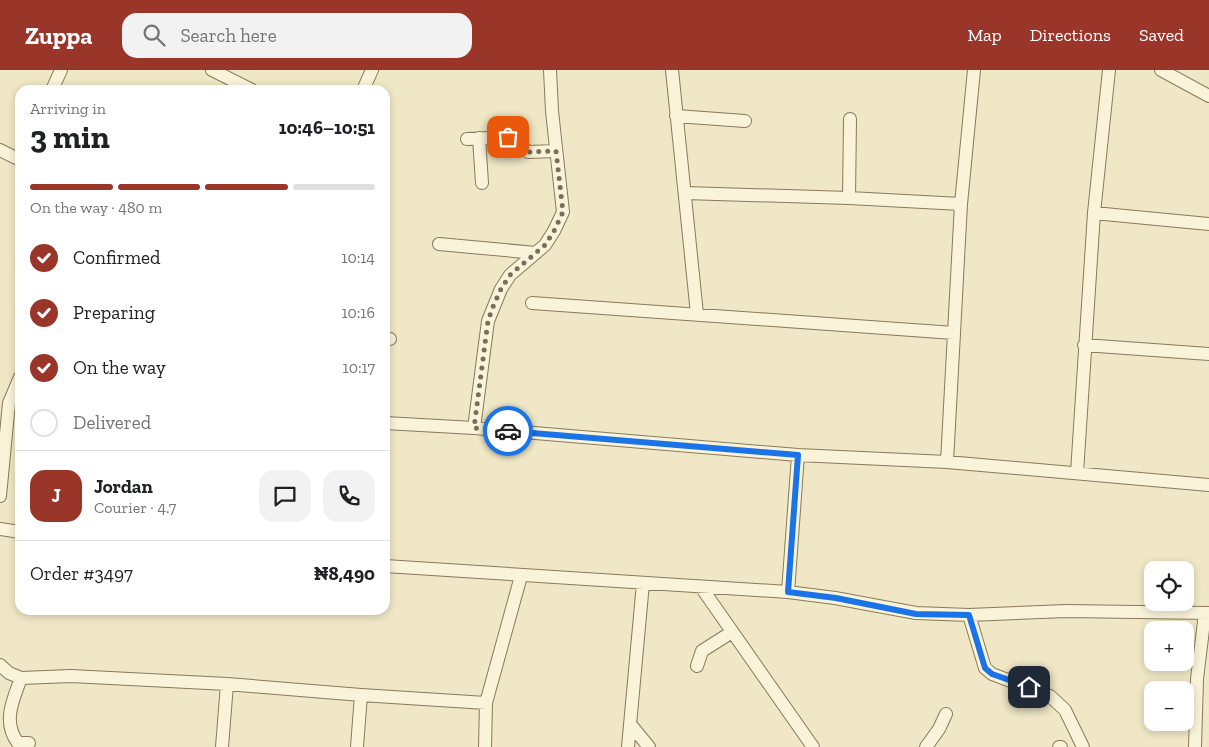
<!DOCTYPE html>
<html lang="en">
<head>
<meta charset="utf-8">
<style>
	:root { --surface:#fff; --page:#f2f2f2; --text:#202124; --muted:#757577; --line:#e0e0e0; --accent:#9a352a }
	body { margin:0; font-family:"Zilla Slab",serif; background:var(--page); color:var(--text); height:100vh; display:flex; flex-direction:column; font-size:19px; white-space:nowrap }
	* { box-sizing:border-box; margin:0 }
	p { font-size:16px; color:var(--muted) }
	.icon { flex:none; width:28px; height:28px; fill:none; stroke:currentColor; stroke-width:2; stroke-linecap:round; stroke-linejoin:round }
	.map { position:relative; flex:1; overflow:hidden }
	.sheet { position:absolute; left:15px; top:15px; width:375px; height:530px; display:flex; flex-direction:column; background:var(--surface); border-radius:15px; box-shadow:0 2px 8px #0003 }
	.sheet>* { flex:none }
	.tools { position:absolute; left:1144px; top:491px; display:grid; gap:10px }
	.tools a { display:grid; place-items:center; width:50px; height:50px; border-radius:10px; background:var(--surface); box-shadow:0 2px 8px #0003; font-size:25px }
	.pin { position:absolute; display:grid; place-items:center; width:42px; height:42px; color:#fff; margin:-21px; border-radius:10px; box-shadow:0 2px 8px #0006 }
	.courier { position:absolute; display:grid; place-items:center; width:50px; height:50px; margin:-25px; border:4px solid #1a73e8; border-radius:50%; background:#fff; color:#222; box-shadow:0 1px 6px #0007 }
	.overview em { font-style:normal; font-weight:800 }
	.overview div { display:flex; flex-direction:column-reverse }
	.overview { display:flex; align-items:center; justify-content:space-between; height:85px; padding:0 15px }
	h1 { font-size:32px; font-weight:800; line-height:38px }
	.bar { display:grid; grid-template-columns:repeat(4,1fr); gap:8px 5px; align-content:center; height:60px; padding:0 15px }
	.bar i { height:6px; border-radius:4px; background:var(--line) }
	.bar .on { background:var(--accent) }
	.bar p { grid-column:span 4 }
	.line { display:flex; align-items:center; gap:12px; padding:0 15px; border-top:1px solid var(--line) }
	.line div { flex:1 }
	.round { display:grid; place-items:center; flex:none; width:52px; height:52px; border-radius:15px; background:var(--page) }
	ol { padding:0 15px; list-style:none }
	li { display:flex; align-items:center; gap:15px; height:55px }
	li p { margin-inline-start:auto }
	li .icon { padding:5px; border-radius:50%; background:var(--accent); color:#fff; stroke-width:4 }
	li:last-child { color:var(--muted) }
	li i { width:28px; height:28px; border:2px solid var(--line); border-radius:50% }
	header { display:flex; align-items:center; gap:30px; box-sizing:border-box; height:70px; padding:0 25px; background:var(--accent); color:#fff }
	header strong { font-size:24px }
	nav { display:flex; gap:28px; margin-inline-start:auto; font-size:18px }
	.search { width:350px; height:45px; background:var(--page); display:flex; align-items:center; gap:12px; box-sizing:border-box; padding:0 18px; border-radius:15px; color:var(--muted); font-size:19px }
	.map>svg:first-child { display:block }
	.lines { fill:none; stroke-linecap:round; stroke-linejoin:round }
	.minor-casing { stroke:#8a795b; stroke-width:14 }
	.minor { stroke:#f9f3d9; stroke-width:12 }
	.done { stroke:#796f59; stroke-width:5; stroke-dasharray:0 9 }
	.route { stroke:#1a73e8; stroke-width:6 }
</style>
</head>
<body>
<header>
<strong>Zuppa</strong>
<div class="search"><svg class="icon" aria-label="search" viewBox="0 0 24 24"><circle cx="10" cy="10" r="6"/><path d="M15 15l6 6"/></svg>Search here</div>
<nav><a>Map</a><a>Directions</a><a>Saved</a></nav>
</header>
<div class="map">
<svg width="1209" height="677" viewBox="0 0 1209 677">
	<rect width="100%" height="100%" fill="#efe7c5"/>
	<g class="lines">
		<defs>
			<path id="minor" d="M 212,0 L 252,20
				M 672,0 L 697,244
				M 1161,0 L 1209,26
				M 52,20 L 61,0
				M 363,20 L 372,0
				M 676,46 L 745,51
				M 479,68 L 482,113
				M 467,69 L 511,67 L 528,82 L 556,81
				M 0,80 L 20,90
				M 685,123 L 849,128 L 961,134
				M 849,128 L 850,49
				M 1094,143 L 1209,154
				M 439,174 L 536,183
				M 532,233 L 954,263
				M 385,269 L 390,269
				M 1084,275 L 1209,284
				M 385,353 L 474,358 L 798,385 L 947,392 L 1209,415
				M 474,358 L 488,251 L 501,219 L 510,205 L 545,175 L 554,161 L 563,142 L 552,41 L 550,0
				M 947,392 L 961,134 L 974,0
				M 1077,403 L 1094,143 L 1109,0
				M 0,426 L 9,333 L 20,307
				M 0,459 L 20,462
				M 385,496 L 788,522 L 835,528 L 916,543 L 969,545 L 1066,541 L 1209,543
				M 701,517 L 813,677
				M 788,522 L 798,385
				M 969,545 L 985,598 L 992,604 L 1050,626 L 1065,640 L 1083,677
				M 0,595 L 9,603 L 21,608 L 71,606 L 227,614 L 361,625 L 486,633
				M 697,596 L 702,581 L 732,562
				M 21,608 C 13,630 2,652 18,673 L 29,673
				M 631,655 L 649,677
				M 222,677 L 227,614
				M 357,677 L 361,625
				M 485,677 L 486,633 L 521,506
				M 628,677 L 643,513
				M 926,677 L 939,659 L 946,644
				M 1059,677 L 1061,677
				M 1195,677 L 1197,609 L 1205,543"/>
		</defs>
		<!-- minor casing -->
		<use href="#minor" class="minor-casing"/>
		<!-- minor -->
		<use href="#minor" class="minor"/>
	</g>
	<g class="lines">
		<!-- done -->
		<path class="done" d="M 508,67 L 513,69 L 528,82 L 556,81 L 563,142 L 554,161 L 545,175 L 510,205 L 501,219 L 492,239 L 488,251 L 474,358 L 508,361"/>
		<!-- route -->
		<path class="route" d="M 508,361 L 798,385 L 788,522 L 836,528 L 916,544 L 969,545 L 985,598 L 992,604 L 1029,617"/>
	</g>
</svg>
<div class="tools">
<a><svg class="icon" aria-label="locate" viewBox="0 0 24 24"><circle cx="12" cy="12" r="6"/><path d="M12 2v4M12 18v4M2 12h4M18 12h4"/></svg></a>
<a>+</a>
<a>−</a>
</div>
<div class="pin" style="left:508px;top:67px;background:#ea580c"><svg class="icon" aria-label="bag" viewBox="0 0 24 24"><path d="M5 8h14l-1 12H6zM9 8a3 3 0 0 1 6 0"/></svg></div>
<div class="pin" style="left:1029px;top:617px;background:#1f2937"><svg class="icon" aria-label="home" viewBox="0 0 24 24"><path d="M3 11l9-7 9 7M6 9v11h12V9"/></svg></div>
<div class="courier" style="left:508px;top:361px"><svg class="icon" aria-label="car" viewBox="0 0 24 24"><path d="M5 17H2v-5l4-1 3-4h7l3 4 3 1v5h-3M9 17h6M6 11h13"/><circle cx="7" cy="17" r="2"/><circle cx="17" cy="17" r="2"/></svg></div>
<section class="sheet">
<div class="overview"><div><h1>3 min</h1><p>Arriving in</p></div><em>10:46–10:51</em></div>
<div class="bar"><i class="on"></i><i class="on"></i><i class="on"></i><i></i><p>On the way · 480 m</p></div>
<ol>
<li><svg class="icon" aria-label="check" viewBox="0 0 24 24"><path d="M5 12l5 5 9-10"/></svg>Confirmed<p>10:14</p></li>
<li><svg class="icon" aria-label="check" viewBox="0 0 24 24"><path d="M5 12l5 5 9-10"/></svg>Preparing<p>10:16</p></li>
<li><svg class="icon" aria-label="check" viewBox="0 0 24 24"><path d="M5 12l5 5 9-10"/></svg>On the way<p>10:17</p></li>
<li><i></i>Delivered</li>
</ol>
<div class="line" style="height:90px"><b class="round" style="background:var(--accent);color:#fff">J</b><div><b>Jordan</b><p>Courier · 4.7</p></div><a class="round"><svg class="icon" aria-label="chat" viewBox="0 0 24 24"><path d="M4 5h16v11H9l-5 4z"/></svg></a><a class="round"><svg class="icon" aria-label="phone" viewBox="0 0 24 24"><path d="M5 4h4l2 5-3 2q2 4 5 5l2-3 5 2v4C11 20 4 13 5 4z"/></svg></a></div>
<div class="line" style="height:65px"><div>Order #3497</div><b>₦8,490</b></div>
</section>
</div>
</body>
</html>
